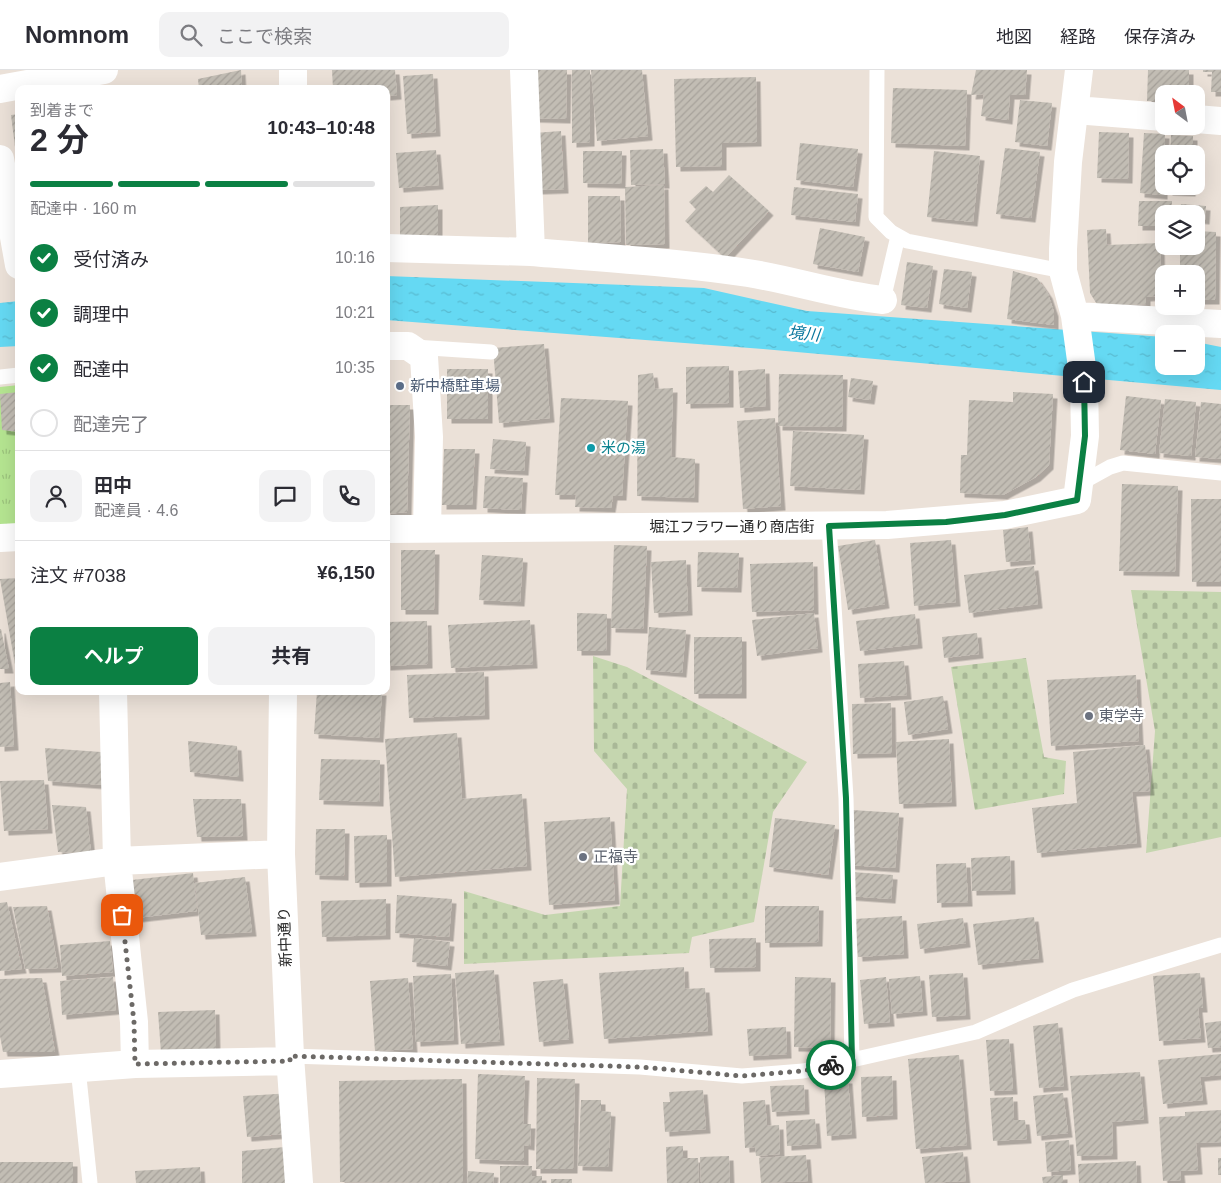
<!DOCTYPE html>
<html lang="ja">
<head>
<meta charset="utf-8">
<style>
	:root { --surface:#fff; --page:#f2f2f3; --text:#2b2b33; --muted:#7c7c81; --line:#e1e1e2; --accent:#0b8043 }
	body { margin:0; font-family:Arial,"Noto Sans JP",sans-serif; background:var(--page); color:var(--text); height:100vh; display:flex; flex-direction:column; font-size:19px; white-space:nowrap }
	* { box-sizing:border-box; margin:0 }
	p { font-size:16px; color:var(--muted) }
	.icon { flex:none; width:28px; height:28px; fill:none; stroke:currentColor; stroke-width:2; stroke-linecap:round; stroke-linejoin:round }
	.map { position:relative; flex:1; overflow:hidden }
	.sheet { position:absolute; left:15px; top:15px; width:375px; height:610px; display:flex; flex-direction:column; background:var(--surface); border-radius:10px; box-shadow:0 5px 20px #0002 }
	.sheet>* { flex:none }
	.needle { width:32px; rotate:328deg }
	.fabs { position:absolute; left:1155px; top:15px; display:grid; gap:10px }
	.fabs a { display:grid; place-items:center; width:50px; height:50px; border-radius:10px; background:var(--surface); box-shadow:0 5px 20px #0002; font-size:25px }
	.pin { position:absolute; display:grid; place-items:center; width:42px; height:42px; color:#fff; margin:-21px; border-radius:10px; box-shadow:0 2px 8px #0006 }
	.courier { position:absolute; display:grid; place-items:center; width:50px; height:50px; margin:-25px; border:4px solid #0b8043; border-radius:50%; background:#fff; color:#222; box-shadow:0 1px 6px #0007 }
	.headline em { font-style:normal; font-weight:700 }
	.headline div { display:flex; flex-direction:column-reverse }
	.headline { display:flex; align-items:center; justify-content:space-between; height:85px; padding:0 15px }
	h1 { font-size:32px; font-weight:700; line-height:38px }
	.bar { display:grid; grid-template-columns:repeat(4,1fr); gap:8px 5px; align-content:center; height:60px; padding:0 15px }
	.bar i { height:6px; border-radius:4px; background:var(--line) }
	.bar .on { background:var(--accent) }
	.bar p { grid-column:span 4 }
	.line { display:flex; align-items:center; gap:12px; padding:0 15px; border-top:1px solid var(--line) }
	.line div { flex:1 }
	.round { display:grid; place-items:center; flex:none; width:52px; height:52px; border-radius:10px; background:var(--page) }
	ol { padding:0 15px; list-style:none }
	li { display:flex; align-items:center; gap:15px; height:55px }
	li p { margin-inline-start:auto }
	li .icon { padding:5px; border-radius:50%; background:var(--accent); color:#fff; stroke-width:4 }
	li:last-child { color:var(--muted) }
	li i { width:28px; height:28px; border:2px solid var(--line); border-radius:50% }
	.cta { display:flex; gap:10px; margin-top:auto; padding:10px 15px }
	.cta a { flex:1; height:58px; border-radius:10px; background:var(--accent); color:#fff; font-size:20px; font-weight:700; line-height:58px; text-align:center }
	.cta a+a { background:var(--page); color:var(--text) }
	header { display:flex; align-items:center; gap:30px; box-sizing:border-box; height:70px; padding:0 25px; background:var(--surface); border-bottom:1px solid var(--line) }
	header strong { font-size:24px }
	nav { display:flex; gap:28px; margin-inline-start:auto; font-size:18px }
	.search { width:350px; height:45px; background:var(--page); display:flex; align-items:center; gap:12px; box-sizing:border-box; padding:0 18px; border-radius:10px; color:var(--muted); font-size:19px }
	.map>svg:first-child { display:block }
	.cemetery { fill:url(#cemetery-stones) }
	.park { fill:url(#park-tufts) }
	.water { fill:url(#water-ripples) }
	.building { fill:url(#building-hatch); filter:url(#shadow) }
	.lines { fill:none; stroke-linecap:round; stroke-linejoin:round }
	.lane { stroke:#fff; stroke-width:15 }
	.street { stroke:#fff; stroke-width:28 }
	.done { stroke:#6c6966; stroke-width:5; stroke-dasharray:0 9 }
	.route { stroke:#0b8043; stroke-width:6 }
	.service-dot { fill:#5c6f8a; stroke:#fff; stroke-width:2 }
	.culture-dot { fill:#0f9aa8; stroke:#fff; stroke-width:2 }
	.worship-dot { fill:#6b7280; stroke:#fff; stroke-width:2 }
	.labels { text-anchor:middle; stroke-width:4.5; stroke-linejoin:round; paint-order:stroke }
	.service-label { font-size:15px; fill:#4e5e75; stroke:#fff; text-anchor:start }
	.culture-label { font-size:15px; fill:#0d838f; stroke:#fff; text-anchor:start }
	.street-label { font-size:15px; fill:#282828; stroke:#fff }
	.worship-label { font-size:15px; fill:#5b616d; stroke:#fff; text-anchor:start }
	.water-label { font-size:16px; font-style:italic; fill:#07759c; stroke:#fff }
</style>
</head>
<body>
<header>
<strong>Nomnom</strong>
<div class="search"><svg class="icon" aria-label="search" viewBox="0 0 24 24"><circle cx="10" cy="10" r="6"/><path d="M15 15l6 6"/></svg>ここで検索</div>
<nav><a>地図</a><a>経路</a><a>保存済み</a></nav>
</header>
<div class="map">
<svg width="1221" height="1113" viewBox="0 0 1221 1113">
	<defs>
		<pattern id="cemetery-stones" width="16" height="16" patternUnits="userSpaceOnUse" patternTransform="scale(1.25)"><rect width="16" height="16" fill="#c5d6af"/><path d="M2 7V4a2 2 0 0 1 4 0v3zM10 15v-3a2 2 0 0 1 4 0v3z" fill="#a9b897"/></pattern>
		<pattern id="park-tufts" width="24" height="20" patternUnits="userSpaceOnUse" patternTransform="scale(1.25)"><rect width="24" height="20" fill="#b5e591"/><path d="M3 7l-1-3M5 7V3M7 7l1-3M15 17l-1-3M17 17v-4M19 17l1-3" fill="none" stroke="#9cc47d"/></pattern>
		<pattern id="water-ripples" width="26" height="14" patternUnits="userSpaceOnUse" patternTransform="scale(1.25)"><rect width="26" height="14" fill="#65d9f3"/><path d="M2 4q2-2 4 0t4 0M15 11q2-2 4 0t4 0" fill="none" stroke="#58bad0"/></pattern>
		<pattern id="building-hatch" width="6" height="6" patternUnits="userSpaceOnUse" patternTransform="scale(1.25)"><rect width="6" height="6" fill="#c2bdb4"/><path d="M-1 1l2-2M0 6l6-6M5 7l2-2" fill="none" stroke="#a7a29b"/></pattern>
		<filter id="shadow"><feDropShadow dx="4.5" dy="4.5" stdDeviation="0" flood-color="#0004"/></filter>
	</defs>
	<rect width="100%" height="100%" fill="#ebe1d8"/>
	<!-- cemetery -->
	<path class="cemetery" d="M 1131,520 L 1221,522 L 1221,767 L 1146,783 L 1155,661 Z
		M 593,586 L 627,597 L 807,692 L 773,742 L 754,852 L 692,867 L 689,883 L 464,894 L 464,821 L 545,845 L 620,836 L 627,719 L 594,681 Z
		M 1026,588 L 1044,687 L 1066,691 L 1064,724 L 975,740 L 951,597 Z"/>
	<!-- park -->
	<path class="park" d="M 19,315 L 19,455 L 0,456 L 0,317 Z"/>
	<!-- water -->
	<path class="water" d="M 386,206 L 704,218 L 807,241 L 1164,267 L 1164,296 L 1196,296 L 1196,272 L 1221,277 L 1221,320 L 763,279 L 386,250 Z
		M 19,231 L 19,276 L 0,277 L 0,233 Z"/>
	<!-- building -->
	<path class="building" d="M 241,0 L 242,19 L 199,19 L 198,9 Z
		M 332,0 L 395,0 L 397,25 L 386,26 L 386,19 L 333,19 Z
		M 534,0 L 567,0 L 566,49 L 533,48 Z
		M 572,0 L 590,0 L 590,72 L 572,73 Z
		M 591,0 L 642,0 L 648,66 L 597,71 Z
		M 976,0 L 1027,0 L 1025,25 L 1010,25 L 1008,50 L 981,46 L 984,24 L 971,25 Z
		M 1148,0 L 1189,0 L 1189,24 L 1164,24 L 1164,31 L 1147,31 Z
		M 1203,0 L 1221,0 L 1221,22 L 1211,22 L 1212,2 L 1203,2 Z
		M 433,4 L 436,62 L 407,64 L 403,6 Z
		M 756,7 L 757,72 L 722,73 L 722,96 L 676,97 L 674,9 Z
		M 893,18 L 967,20 L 965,76 L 891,73 Z
		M 1020,30 L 1052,33 L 1047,76 L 1015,72 Z
		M 19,44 L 19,85 L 16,85 L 11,45 Z
		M 561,61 L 564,119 L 536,120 L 534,63 Z
		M 1099,62 L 1129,63 L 1128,109 L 1097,108 Z
		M 1144,63 L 1165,64 L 1163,125 L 1140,123 Z
		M 1171,65 L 1193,66 L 1193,84 L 1170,84 Z
		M 800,73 L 858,79 L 853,117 L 796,110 Z
		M 1005,78 L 1040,82 L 1031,148 L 996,144 Z
		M 663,79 L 665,114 L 631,115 L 630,80 Z
		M 436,80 L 439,115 L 399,118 L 396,83 Z
		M 583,81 L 622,81 L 621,114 L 583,113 Z
		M 934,81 L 980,86 L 973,152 L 927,147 Z
		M 729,105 L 769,141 L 725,188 L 685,151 L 696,139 L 689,132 L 706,116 L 713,122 Z
		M 664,115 L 665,174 L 626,175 L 625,117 Z
		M 1168,116 L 1192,116 L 1191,122 L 1168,121 Z
		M 794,117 L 858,124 L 855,152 L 791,145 Z
		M 588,126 L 620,126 L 621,172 L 588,173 Z
		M 1139,131 L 1172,131 L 1171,144 L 1164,144 L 1164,156 L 1138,156 Z
		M 1181,134 L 1206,136 L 1205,150 L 1196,149 L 1196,144 L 1180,144 Z
		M 438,135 L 438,165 L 400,168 L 400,137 Z
		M 820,158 L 865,167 L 858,202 L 813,194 Z
		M 1106,159 L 1107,175 L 1160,173 L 1161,215 L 1155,216 L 1156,226 L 1146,227 L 1146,234 L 1098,236 L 1090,223 L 1087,160 Z
		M 1196,161 L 1216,162 L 1215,230 L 1196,230 L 1196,204 L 1180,204 L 1180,176 L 1196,176 Z
		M 907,192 L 933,196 L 927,238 L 901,235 Z
		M 944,199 L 972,202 L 967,238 L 939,234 Z
		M 1013,201 L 1037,208 L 1048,224 L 1054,242 L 1054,255 L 1007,249 Z
		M 1162,207 L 1164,207 L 1164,237 L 1161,237 Z
		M 544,274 L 550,348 L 499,353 L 493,278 Z
		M 729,296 L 729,333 L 686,334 L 686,297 Z
		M 447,299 L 488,299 L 488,349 L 447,349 Z
		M 765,299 L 766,336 L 740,338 L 738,301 Z
		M 653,303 L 655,319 L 673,318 L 671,387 L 695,389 L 694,428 L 637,426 L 638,305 Z
		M 779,304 L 843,305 L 842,357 L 778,356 Z
		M 851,308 L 873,311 L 870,330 L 848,327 Z
		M 19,322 L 19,362 L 2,360 L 0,324 Z
		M 1013,322 L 1053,324 L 1049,395 L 1036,407 L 1003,425 L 960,423 L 961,385 L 967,385 L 969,330 L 1013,332 Z
		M 1126,326 L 1161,330 L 1155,384 L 1120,380 Z
		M 561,328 L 628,331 L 622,426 L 613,426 L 611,438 L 575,437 L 576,425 L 555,425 Z
		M 1165,329 L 1196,332 L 1191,386 L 1159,383 Z
		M 1201,332 L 1221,334 L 1221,389 L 1195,387 Z
		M 386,335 L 410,335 L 407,442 L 386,444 Z
		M 775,348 L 781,436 L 743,439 L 737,351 Z
		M 793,361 L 864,365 L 860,420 L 790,416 Z
		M 493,369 L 526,372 L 524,401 L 490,399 Z
		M 444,379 L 475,379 L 472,435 L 442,435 Z
		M 485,406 L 523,408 L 521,440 L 483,438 Z
		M 1122,414 L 1178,416 L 1175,502 L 1119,501 Z
		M 1191,429 L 1221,429 L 1221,512 L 1192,512 Z
		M 1028,457 L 1031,490 L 1006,492 L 1003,460 Z
		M 875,470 L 885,534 L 848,540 L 838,476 Z
		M 951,470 L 956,532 L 914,536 L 910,473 Z
		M 614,475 L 647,476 L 643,559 L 611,558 Z
		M 401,480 L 435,480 L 434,540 L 401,540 Z
		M 698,482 L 739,483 L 737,518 L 697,517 Z
		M 482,485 L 523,488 L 520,532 L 479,530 Z
		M 686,490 L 688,541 L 654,543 L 651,492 Z
		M 813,492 L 814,540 L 752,542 L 750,494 Z
		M 1034,496 L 1038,534 L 969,543 L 964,505 Z
		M 19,508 L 19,600 L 16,600 L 0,509 Z
		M 577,543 L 607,544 L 606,581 L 577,581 Z
		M 814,543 L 818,578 L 757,586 L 752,550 Z
		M 915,544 L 918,574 L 860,581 L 856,551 Z
		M 530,550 L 533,594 L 451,598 L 448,555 Z
		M 427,551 L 428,594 L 386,596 L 386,552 Z
		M 649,557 L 686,560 L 682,603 L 646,600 Z
		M 0,559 L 1,559 L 9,599 L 0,599 Z
		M 977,563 L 979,584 L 944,588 L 942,567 Z
		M 694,567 L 742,567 L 742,624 L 694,624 Z
		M 904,591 L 907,625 L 860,628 L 858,594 Z
		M 484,602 L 485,645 L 409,648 L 407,605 Z
		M 1136,605 L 1139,671 L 1051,676 L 1047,610 Z
		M 10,612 L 14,676 L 0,677 L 0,613 Z
		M 317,621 L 382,621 L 379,668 L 314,664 Z
		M 943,626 L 948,659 L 908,665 L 904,632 Z
		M 891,633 L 892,683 L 853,684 L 852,634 Z
		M 457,663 L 462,729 L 522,724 L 527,796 L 395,807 L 385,669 Z
		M 949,669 L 952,732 L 899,734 L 896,672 Z
		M 188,671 L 237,676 L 239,707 L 190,702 Z
		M 1145,675 L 1150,721 L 1132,722 L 1137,773 L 1037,783 L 1032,738 L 1077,733 L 1073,682 Z
		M 45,678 L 101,682 L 104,715 L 48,711 Z
		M 321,689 L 380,690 L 379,732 L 319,730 Z
		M 44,710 L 48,759 L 4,761 L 0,711 Z
		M 193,729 L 241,729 L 243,766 L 197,767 Z
		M 52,735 L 86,737 L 91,783 L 58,782 Z
		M 852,740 L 899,743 L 895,798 L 848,795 Z
		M 610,747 L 615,830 L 549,835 L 544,752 Z
		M 775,748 L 835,755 L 828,805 L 769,797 Z
		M 316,759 L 345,759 L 344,806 L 315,805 Z
		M 387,765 L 387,812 L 355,813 L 354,766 Z
		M 1010,786 L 1011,820 L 972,821 L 971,788 Z
		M 966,793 L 968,832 L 937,833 L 936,794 Z
		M 852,802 L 893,805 L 891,829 L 849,826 Z
		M 193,803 L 197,841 L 136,848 L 132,810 Z
		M 245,807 L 252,862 L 201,865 L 195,813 Z
		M 397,825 L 452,829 L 449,867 L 395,863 Z
		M 386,829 L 386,865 L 322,867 L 321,831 Z
		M 7,832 L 22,899 L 0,901 L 0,833 Z
		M 47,836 L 58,898 L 25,899 L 13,837 Z
		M 765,836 L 819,836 L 818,872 L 765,873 Z
		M 902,846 L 904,884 L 858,887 L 855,849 Z
		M 1034,847 L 1039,888 L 978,895 L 973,854 Z
		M 963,848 L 966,873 L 920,879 L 917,854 Z
		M 414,868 L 450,872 L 447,896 L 412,892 Z
		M 756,868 L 756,897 L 710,898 L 709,869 Z
		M 110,871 L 113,902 L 62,906 L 60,875 Z
		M 684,897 L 685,919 L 705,918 L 708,961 L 604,969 L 599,903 Z
		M 494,900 L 500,971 L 461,974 L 455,903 Z
		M 963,903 L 966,945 L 932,947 L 929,905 Z
		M 1200,903 L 1203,938 L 1198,938 L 1201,968 L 1159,971 L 1153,906 Z
		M 451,904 L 454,970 L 416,972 L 413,906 Z
		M 920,906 L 923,941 L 892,944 L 889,909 Z
		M 113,907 L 116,940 L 62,945 L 60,911 Z
		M 795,907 L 831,908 L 830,978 L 794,977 Z
		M 886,907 L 890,952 L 864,954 L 860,910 Z
		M 42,908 L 55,982 L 3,982 L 0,966 L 0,909 Z
		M 408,908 L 413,979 L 375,981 L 370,911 Z
		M 563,909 L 569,969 L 539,972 L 533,912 Z
		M 215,940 L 216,981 L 161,983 L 158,942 Z
		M 1221,951 L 1221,977 L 1208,978 L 1205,953 Z
		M 1058,953 L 1064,1016 L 1039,1018 L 1033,956 Z
		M 786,957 L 787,984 L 749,986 L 747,959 Z
		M 1009,969 L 1013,1020 L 990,1021 L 986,970 Z
		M 1221,984 L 1221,1005 L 1200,1007 L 1203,1030 L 1163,1034 L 1158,990 Z
		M 959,985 L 967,1075 L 916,1079 L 908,989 Z
		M 1140,1002 L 1144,1049 L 1112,1052 L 1113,1085 L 1077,1086 L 1070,1006 Z
		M 478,1004 L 525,1006 L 523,1054 L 531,1054 L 530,1076 L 524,1075 L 524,1091 L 475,1089 Z
		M 892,1006 L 893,1045 L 862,1047 L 861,1007 Z
		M 537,1008 L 575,1009 L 573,1099 L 536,1099 Z
		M 462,1009 L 463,1113 L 340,1112 L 339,1011 Z
		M 848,1009 L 852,1064 L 827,1066 L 824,1010 Z
		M 804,1015 L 805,1040 L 772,1042 L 770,1016 Z
		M 703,1020 L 706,1059 L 665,1062 L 663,1032 L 670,1032 L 669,1022 Z
		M 292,1023 L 295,1063 L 247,1067 L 243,1026 Z
		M 1063,1023 L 1068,1063 L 1037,1066 L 1033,1026 Z
		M 1013,1027 L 1014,1050 L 1025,1050 L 1027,1069 L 993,1071 L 990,1028 Z
		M 581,1030 L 601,1030 L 601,1041 L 611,1042 L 608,1097 L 578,1096 Z
		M 765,1030 L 767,1056 L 779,1055 L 780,1084 L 756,1086 L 755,1077 L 745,1078 L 743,1032 Z
		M 1221,1040 L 1221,1072 L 1196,1073 L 1198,1100 L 1180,1101 L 1181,1110 L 1163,1111 L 1159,1047 L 1185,1046 L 1185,1042 Z
		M 815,1049 L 817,1074 L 787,1076 L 786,1051 Z
		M 1069,1070 L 1071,1100 L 1047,1102 L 1045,1072 Z
		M 296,1076 L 296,1113 L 242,1113 L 242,1081 Z
		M 683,1076 L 683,1088 L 698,1088 L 699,1113 L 667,1113 L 666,1077 Z
		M 963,1082 L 966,1111 L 925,1113 L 922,1087 Z
		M 806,1085 L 808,1111 L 761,1113 L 759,1088 Z
		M 729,1086 L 730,1113 L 701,1113 L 700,1087 Z
		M 1218,1088 L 1221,1088 L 1221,1105 L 1218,1105 Z
		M 1136,1091 L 1137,1113 L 1079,1113 L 1078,1094 Z
		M 0,1092 L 73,1092 L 73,1113 L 0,1113 Z
		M 500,1096 L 532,1096 L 532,1106 L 542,1106 L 542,1113 L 500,1113 Z
		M 200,1097 L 201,1113 L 136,1113 L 135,1101 Z
		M 468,1101 L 494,1103 L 493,1113 L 467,1113 Z
		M 1063,1105 L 1063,1113 L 1043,1113 L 1042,1107 Z
		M 551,1109 L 572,1109 L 572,1113 L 551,1113 Z"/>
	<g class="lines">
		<!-- lane -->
		<path class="lane" d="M 877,0 L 876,147 L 891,162 L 907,171 L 1063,201
			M 883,230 L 898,166
			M 414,277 L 491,282
			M 0,307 L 19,305
			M 1081,413 L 1110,397 L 1123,393 L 1221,403
			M 829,456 L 846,728 L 852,990
			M 290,986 L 640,997 L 742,1006 L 803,1001 L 976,962 L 1073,920 L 1221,875
			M 78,998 L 90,1113"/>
		<!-- street -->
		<path class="street" d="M 0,19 L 104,0
			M 293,19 L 293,0
			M 1075,40 L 1164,47
			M 1196,49 L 1221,51
			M 0,89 L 19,195
			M 386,178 L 531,182 L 524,0
			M 531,182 C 604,188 676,192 748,203 C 793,210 837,225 883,230
			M 1075,246 L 1221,254
			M 386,276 L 408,276 L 424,287 L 429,367 L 427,458
			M 386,459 L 887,455 L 1005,445 L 1077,430 L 1085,366 L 1084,312 L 1075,246 L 1063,201 L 1063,179 L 1068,92 L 1079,0
			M 0,468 L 19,467
			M 113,621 L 117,791 L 134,952 L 135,994
			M 283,621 L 281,784 L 290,986 L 299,1113
			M 0,807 L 117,791 L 281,784
			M 0,1004 L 135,994 L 291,991"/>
	</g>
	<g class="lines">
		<!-- done -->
		<path class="done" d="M 122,845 L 134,952 L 135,994 L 290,991 L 290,986 L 640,997 L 742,1006 L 803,1001 L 831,995"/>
		<!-- route -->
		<path class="route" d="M 831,995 L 852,990 L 846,728 L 829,456 L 946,452 L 1005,445 L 1077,430 L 1085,366 L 1084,312"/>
	</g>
	<!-- markers -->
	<circle class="service-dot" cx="400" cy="316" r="5"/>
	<circle class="culture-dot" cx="591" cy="378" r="5"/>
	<g class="worship-dot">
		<circle cx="1089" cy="646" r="5"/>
		<circle cx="583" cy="787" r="5"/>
	</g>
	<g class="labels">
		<!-- service labels -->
		<g class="service-label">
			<text x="410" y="321">新中橋駐車場</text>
		</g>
		<!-- culture labels -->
		<g class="culture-label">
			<text x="601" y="383">米の湯</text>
		</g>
		<!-- street labels -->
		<g class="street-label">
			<text x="732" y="462">堀江フラワー通り商店街</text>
			<text transform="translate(285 867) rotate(-92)" y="5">新中通り</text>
		</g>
		<!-- worship labels -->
		<g class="worship-label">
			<text x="1099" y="651">東学寺</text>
			<text x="593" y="792">正福寺</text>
		</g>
		<!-- water labels -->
		<g class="water-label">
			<text transform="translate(804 263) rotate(6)" y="6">境川</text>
		</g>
	</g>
</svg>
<div class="fabs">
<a><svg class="needle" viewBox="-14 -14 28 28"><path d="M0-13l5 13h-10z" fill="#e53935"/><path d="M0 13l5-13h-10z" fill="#7c7c81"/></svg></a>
<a><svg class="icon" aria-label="locate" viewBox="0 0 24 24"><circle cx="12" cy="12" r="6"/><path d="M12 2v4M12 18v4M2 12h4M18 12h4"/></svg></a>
<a><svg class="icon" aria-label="layers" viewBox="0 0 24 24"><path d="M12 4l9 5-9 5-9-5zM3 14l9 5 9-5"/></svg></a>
<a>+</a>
<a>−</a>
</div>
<div class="pin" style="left:122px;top:845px;background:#ea580c"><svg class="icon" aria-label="bag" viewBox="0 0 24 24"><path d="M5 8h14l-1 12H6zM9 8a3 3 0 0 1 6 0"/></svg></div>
<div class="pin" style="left:1084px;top:312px;background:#1f2937"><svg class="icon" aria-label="home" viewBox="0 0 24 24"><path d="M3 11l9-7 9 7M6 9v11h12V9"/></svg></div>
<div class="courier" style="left:831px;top:995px"><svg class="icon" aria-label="bike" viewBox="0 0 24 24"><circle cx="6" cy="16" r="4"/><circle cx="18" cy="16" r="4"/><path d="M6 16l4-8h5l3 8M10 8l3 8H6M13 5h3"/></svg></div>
<section class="sheet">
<div class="headline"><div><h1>2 分</h1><p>到着まで</p></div><em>10:43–10:48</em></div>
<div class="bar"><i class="on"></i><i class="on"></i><i class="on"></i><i></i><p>配達中 · 160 m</p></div>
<ol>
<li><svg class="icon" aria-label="check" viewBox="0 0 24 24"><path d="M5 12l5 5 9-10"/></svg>受付済み<p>10:16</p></li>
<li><svg class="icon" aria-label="check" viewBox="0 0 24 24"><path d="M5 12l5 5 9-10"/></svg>調理中<p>10:21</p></li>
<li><svg class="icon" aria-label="check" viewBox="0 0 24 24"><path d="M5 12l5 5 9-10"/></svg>配達中<p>10:35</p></li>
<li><i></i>配達完了</li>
</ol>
<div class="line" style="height:90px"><a class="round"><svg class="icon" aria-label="person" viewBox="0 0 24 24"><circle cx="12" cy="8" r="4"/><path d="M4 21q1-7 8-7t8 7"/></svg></a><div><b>田中</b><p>配達員 · 4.6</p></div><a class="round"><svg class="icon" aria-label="chat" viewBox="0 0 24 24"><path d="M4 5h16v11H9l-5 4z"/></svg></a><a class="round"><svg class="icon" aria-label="phone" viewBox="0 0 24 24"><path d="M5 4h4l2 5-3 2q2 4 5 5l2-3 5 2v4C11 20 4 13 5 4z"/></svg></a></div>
<div class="line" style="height:65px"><div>注文 #7038</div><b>¥6,150</b></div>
<div class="cta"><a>ヘルプ</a><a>共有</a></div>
</section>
</div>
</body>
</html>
